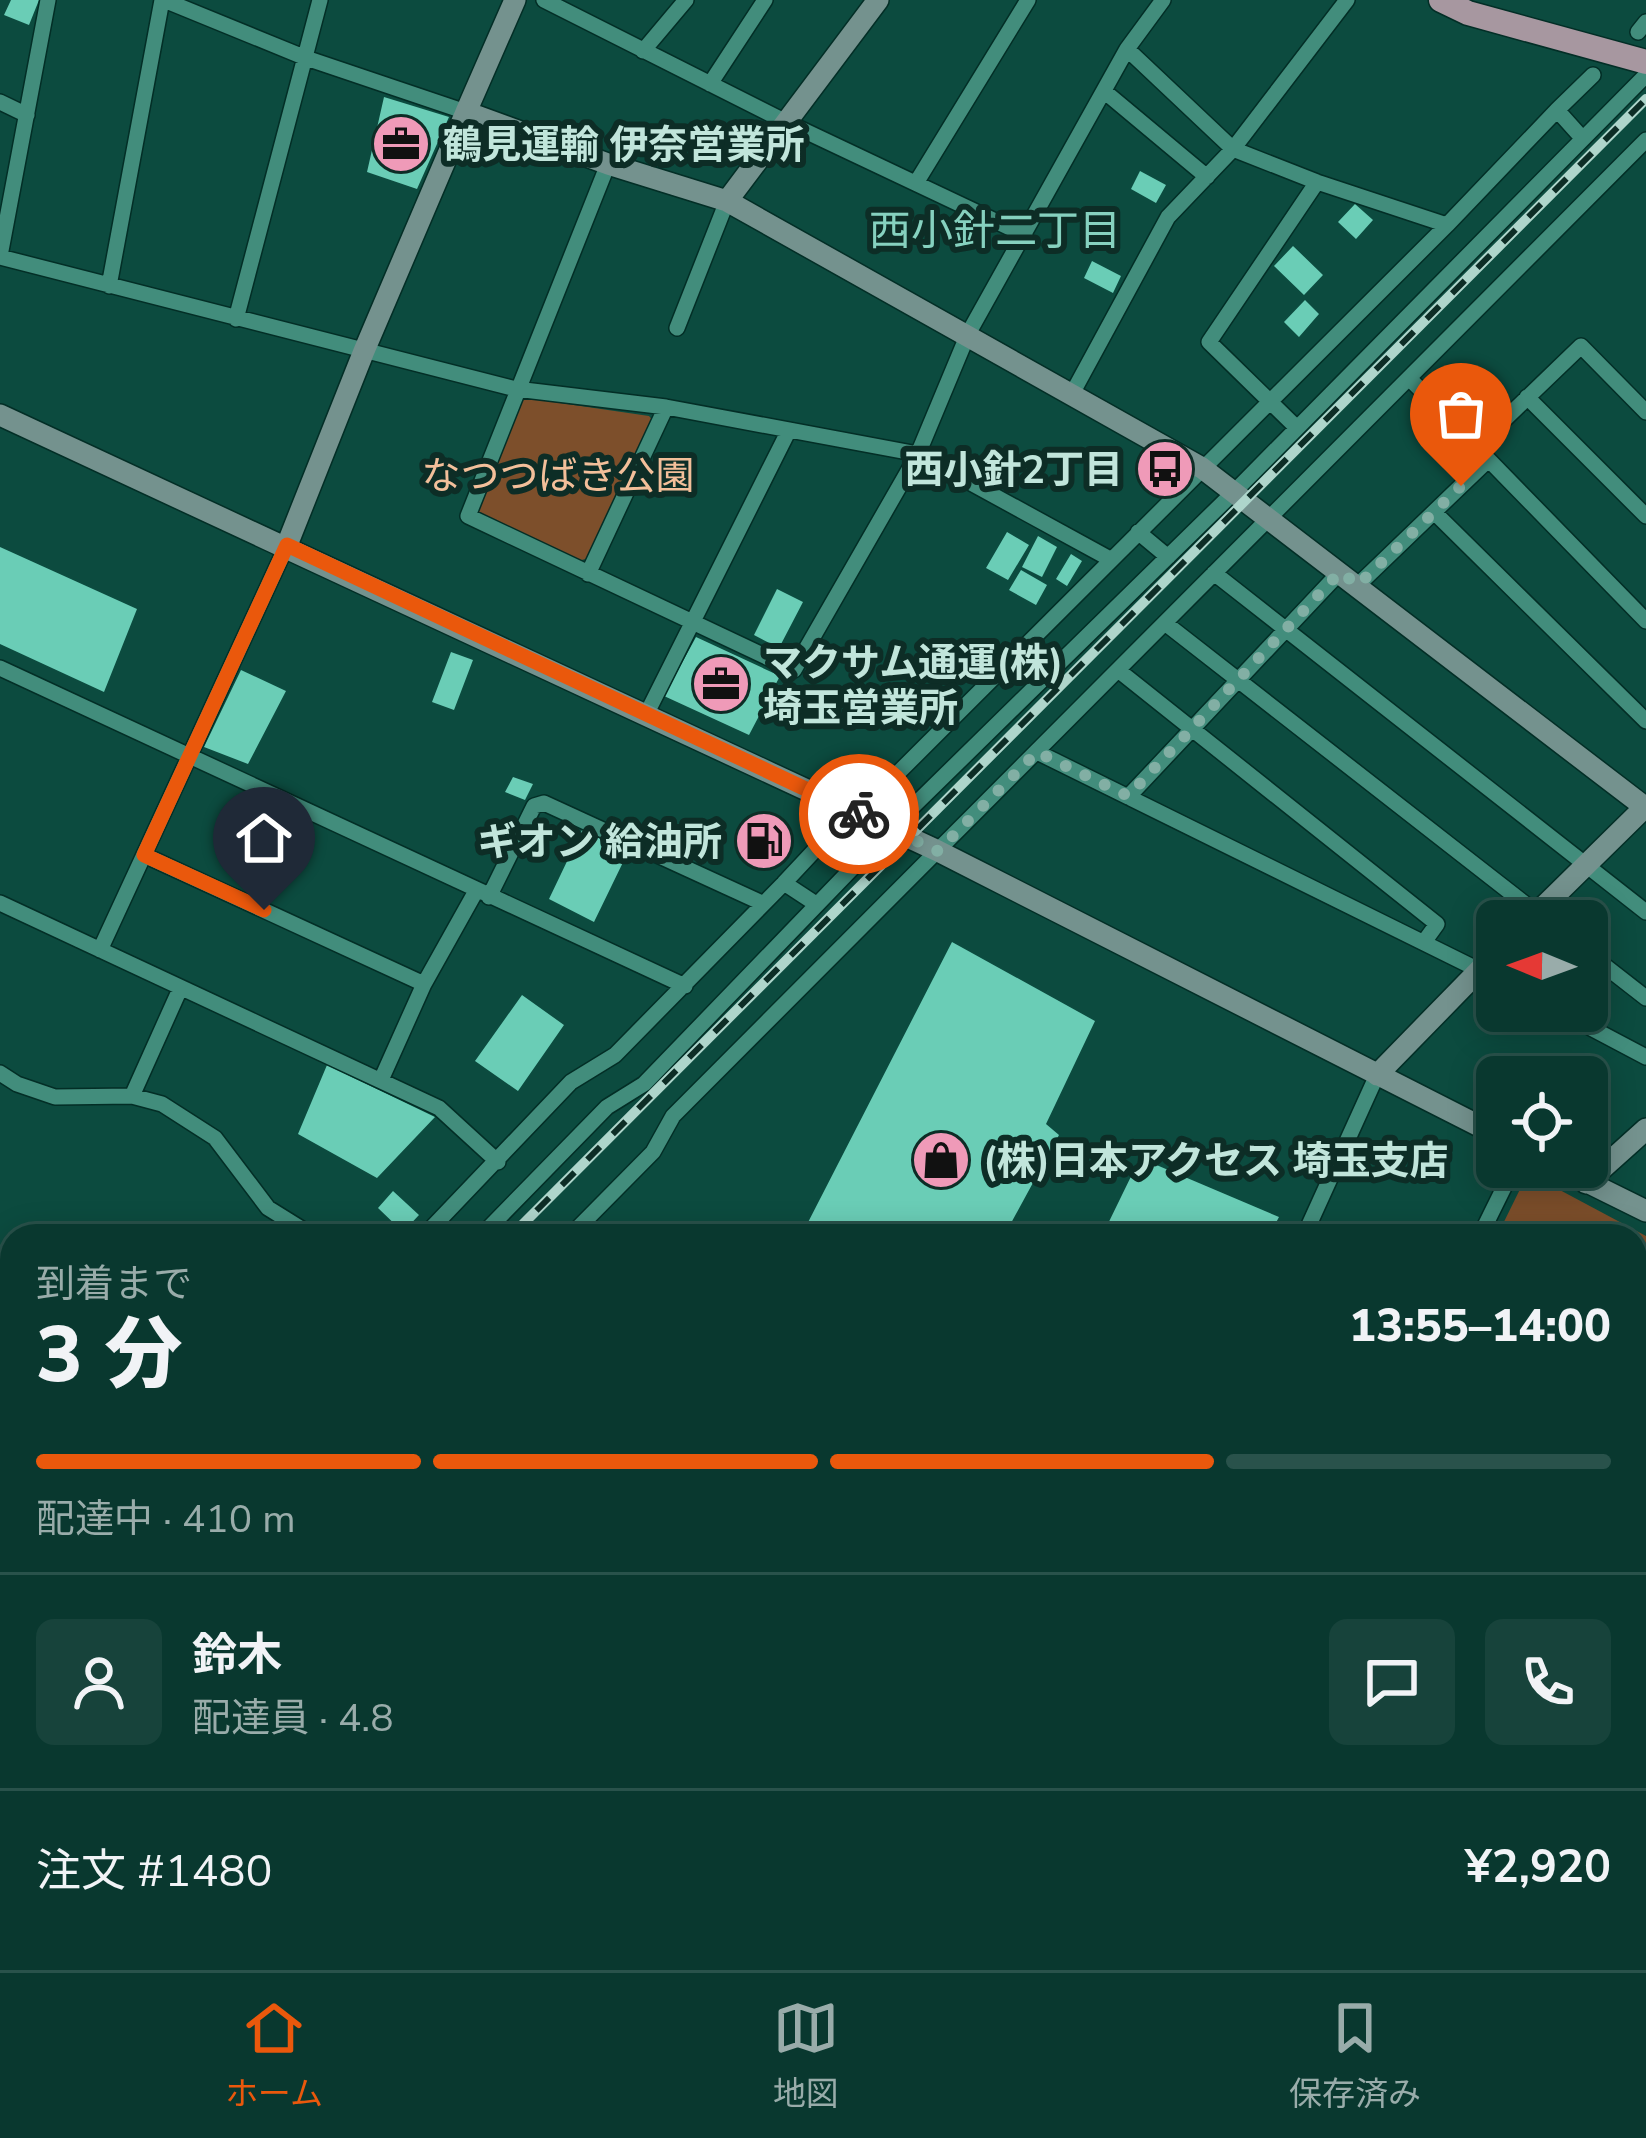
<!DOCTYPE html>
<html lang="ja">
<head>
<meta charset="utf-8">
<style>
	:root { --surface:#09382f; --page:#17433b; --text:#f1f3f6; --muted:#99acaa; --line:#29524b; --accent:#ea580c }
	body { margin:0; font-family:"Nunito Sans","Noto Sans JP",sans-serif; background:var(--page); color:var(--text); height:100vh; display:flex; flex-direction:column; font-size:45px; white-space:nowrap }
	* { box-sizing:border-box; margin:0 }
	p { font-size:39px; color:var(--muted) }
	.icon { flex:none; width:66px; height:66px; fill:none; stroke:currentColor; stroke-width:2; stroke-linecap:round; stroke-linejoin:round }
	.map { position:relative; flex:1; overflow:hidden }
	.sheet { position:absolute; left:0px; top:1224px; width:1647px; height:747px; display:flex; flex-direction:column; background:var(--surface); border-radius:36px 36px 0 0; box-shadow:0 6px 30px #0003,0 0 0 3px var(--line) }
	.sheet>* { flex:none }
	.needle { width:78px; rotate:271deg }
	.controls { position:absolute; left:1476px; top:900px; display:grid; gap:24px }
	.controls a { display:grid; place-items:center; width:132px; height:132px; border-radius:18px; background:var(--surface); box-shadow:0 6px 30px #0003,0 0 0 3px var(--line); font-size:60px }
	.pin { position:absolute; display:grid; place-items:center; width:102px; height:102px; color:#fff; margin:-123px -51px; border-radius:50% 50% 50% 0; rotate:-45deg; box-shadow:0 0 12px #0007 }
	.pin .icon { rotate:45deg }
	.courier { position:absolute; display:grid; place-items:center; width:120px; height:120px; margin:-60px; border:9px solid #ea580c; border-radius:50%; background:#fff; color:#222; box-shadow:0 3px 15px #0007 }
	.headline em { font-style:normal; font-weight:800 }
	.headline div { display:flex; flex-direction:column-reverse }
	.headline { display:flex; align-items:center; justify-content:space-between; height:204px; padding:0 36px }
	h1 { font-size:78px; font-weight:800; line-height:90px }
	.bar { display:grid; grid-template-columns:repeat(4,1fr); gap:18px 12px; align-content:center; height:144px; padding:0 36px }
	.bar i { height:15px; border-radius:9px; background:var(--line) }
	.bar .selected { background:var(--accent) }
	.bar p { grid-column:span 4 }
	.line { display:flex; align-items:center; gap:30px; padding:0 36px; border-top:3px solid var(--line) }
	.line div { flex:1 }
	.round { display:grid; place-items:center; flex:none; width:126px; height:126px; border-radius:18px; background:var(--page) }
	.tabs { display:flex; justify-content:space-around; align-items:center; height:168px; border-top:3px solid var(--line); background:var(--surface); font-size:33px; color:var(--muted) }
	.tabs a { display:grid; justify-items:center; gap:6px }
	.tabs .selected { color:var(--accent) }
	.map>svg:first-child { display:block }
	.green { fill:#7d4f2b }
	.building { fill:#6acdb6 }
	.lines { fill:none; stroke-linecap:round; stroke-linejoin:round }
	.street-casing { stroke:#032e26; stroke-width:18 }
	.secondary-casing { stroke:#032e26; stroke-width:24 }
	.primary-casing { stroke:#032e26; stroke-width:27 }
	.street { stroke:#428d7c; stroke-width:15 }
	.secondary { stroke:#74928e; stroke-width:21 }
	.primary { stroke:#a797a0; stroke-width:24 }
	.rail-casing { stroke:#aed5cb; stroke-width:10 }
	.rail { stroke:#0d2d26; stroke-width:6; stroke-dasharray:18; stroke-linecap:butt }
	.done { stroke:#82afa4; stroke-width:12; stroke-dasharray:0 21.6 }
	.route { stroke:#ea580c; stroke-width:15 }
	.labels { text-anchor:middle; stroke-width:12; stroke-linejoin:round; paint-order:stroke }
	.poi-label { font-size:39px; font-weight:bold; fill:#c1e5db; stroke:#0d2d26; text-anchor:start }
	.park-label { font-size:39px; fill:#f3bf9a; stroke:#0d2d26 }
	.neighbourhood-label { font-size:42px; fill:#86d1bf; stroke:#0d2d26 }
</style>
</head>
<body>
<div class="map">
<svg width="1646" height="1970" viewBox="0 0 1646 1970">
	<rect width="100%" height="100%" fill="#0c4b3f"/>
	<!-- green -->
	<path class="green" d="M 526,398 L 649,416 L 654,422 L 589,558 L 578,561 L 480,516 L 476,506 L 521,402 Z
		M 1528,1173 L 1646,1236 L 1646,1429 L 1635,1451 L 1635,1236 L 1497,1236 Z"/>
	<!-- building -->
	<path class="building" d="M 11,0 L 39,0 L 29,25 L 4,15 Z
		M 384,97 L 449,117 L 417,189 L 367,172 Z
		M 1140,171 L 1166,185 L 1156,203 L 1131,189 Z
		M 1355,204 L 1373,220 L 1356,239 L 1338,222 Z
		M 1293,246 L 1323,275 L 1304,295 L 1274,266 Z
		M 1092,261 L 1121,276 L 1113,293 L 1084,278 Z
		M 1305,300 L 1319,314 L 1299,337 L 1284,322 Z
		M 1007,532 L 1029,545 L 1008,580 L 986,568 Z
		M 1038,536 L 1057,547 L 1042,577 L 1022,567 Z
		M 0,547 L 137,609 L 104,692 L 0,644 Z
		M 1071,554 L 1082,561 L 1067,586 L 1056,579 Z
		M 1021,570 L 1047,585 L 1036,605 L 1009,590 Z
		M 777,589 L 803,602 L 779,648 L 754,635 Z
		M 696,637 L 780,676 L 749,735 L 664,696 Z
		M 451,652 L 473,660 L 454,710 L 432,702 Z
		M 241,670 L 286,691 L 248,764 L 204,747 Z
		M 513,777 L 533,784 L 525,800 L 505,792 Z
		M 582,830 L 628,852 L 594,922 L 549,899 Z
		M 952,942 L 1095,1021 L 1046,1124 L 1059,1135 L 1004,1236 L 801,1236 Z
		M 522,995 L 564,1025 L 518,1091 L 475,1061 Z
		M 327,1065 L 435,1117 L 377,1178 L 298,1134 Z
		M 1140,1158 L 1279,1217 L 1269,1236 L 1102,1236 Z
		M 393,1191 L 419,1215 L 403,1232 L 378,1208 Z
		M 1635,1606 L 1646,1608 L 1646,1651 L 1635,1649 Z"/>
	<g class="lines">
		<defs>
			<path id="street" d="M 164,0 L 306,58 L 466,112
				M 544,0 L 786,122 L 1025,235
				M 1638,32 L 1646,22
				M 1127,49 L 1233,149 L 1317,182 L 1447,225
				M 643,51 L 686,0
				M 710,84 L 765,0
				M 1104,91 L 1207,177
				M 0,102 L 27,115
				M 1557,110 L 1593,75
				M 608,164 L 468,516 L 794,670 L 918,454 L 968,334 L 1127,49 L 1163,0
				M 916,183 L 1028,0
				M 0,256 L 48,0
				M 0,257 L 516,389 L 666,407 L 918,454 L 1110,559
				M 109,286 L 162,0
				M 236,319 L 320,0
				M 677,328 L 727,201
				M 1409,378 L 1646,621
				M 1073,392 L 1168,217 L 1233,149 L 1347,0
				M 1527,397 L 1646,516
				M 1297,428 L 1209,342 L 1317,182
				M 1476,447 L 1581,346 L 1646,412
				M 1434,512 L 1646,721
				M 1138,532 L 1168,557
				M 1214,573 L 1646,912
				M 588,574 L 666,407
				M 1358,585 L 1488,460
				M 1165,623 L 1547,921
				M 0,668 L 685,986
				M 1118,670 L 1437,924 L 1424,942
				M 647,713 L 789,430
				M 1037,752 L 1497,979
				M 882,789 L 1447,225 L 1557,110 L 1583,139
				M 1128,797 L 1340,572
				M 144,855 L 424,984
				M 784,883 L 828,836
				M 489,897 L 534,806 L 544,803 L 762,903
				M 0,903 L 439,1108 L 498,1162
				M 100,950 L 287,545
				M 1587,952 L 1646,998
				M 1559,1011 L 1646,1057
				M 0,1073 L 17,1084 L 55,1097 L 132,1096 L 162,1104 L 215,1138 L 268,1208 L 313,1236
				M 381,1080 L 424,984 L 476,891
				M 132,1096 L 180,989
				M 424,1236 L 571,1082 L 615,1055 L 784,883 L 816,904
				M 481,1236 L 607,1107 L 644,1084 L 890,829 L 1234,492 L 1646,75
				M 570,1236 L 653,1152 L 673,1116 L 1646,140
				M 1304,1236 L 1377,1075
				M 1480,1236 L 1514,1167
				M 1635,1487 L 1646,1465
				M 1635,1546 L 1646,1548
				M 0,1721 L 12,1709
				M 0,1856 L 12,1860
				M 376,1959 L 454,1970
				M 60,1970 L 68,1959
				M 687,1970 L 692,1959"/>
			<path id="secondary" d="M 466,112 L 515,0
				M 727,201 L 1202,468 L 1646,808
				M 0,415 L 938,851 L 1497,1135
				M 287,545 L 364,351 L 466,112 L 608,164 L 727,201 L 878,0
				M 1529,921 L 1645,807
				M 1377,1075 L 1497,952
				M 1557,1167 L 1646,1211
				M 1586,1183 L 1646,1129"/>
			<path id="primary" d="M 1441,0 L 1468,13 L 1646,62"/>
		</defs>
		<!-- street casing -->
		<use href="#street" class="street-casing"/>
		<!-- secondary casing -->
		<use href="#secondary" class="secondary-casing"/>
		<!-- primary casing -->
		<use href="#primary" class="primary-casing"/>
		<!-- street -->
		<use href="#street" class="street"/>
		<!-- secondary -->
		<use href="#secondary" class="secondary"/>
		<!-- primary -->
		<use href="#primary" class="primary"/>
		<defs>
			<path id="rail" d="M 511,1236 L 1646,99
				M 0,1751 L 12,1738"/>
		</defs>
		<!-- rail casing -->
		<use href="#rail" class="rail-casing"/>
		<!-- rail -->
		<use href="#rail" class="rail"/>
	</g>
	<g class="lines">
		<!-- done -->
		<path class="done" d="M 859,814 L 938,851 L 1037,752 L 1128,796 L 1340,572 L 1358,585 L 1461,486"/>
		<!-- route -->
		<path class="route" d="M 264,910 L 144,855 L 287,545 L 859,814"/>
	</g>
	<!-- icons -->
	<defs>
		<symbol id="office-disc" viewBox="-11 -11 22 22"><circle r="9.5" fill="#ef9ab8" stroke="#0d2d26"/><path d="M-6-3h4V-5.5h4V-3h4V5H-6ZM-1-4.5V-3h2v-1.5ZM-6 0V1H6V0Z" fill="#111"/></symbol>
		<symbol id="bus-disc" viewBox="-11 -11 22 22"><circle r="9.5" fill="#ef9ab8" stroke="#0d2d26"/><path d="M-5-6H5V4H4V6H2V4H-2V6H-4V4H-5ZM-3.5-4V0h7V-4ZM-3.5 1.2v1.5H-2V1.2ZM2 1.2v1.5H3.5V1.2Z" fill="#111"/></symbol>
		<symbol id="fuel-disc" viewBox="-11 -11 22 22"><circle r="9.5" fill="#ef9ab8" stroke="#0d2d26"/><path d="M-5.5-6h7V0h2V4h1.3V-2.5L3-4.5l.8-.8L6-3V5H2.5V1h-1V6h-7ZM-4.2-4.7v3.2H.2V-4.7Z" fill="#111"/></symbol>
		<symbol id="shop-disc" viewBox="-11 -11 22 22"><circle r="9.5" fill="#ef9ab8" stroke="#0d2d26"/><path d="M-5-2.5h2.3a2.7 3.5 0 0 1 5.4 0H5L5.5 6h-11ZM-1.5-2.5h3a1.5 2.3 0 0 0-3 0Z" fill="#111"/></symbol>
	</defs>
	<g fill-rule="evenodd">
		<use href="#office-disc" x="368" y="111" width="66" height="66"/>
		<use href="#bus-disc" x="1132" y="436" width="66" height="66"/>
		<use href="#office-disc" x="688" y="651" width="66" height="66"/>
		<use href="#fuel-disc" x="731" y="808" width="66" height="66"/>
		<use href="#shop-disc" x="908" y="1127" width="66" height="66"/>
	</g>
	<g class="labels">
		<!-- poi labels -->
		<g class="poi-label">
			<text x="443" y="158">鶴見運輸 伊奈営業所</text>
			<text x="1123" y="483" text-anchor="end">西小針2丁目</text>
			<text x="763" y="676">マクサム通運(株)<tspan x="763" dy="45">埼玉営業所</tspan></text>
			<text x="722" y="855" text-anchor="end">ギオン 給油所</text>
			<text x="983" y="1174">(株)日本アクセス 埼玉支店</text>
		</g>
		<!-- park labels -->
		<g class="park-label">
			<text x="558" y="489">なつつばき公園</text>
		</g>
		<!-- neighbourhood labels -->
		<g class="neighbourhood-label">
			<text x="995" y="245">西小針二丁目</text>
		</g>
	</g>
</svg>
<div class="controls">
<a><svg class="needle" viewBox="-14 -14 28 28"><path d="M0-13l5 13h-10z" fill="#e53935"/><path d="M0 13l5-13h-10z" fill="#99acaa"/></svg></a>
<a><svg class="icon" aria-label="locate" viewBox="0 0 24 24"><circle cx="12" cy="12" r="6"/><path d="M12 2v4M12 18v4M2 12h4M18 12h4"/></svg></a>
</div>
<div class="pin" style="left:1461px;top:486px;background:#ea580c"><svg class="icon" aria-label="bag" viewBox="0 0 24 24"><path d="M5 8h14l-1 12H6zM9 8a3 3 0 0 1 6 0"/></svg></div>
<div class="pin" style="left:264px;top:910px;background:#1f2937"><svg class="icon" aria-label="home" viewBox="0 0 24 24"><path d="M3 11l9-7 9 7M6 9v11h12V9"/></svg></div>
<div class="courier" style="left:859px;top:814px"><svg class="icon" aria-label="bike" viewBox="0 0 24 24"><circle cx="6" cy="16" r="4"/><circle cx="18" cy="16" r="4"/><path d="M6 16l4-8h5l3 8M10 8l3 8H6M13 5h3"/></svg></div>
<section class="sheet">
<div class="headline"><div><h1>3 分</h1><p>到着まで</p></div><em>13:55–14:00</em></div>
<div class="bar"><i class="selected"></i><i class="selected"></i><i class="selected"></i><i></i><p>配達中 · 410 m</p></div>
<div class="line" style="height:216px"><a class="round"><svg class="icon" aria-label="person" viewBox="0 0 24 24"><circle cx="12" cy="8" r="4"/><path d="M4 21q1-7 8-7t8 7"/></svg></a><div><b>鈴木</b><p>配達員 · 4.8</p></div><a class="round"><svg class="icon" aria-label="chat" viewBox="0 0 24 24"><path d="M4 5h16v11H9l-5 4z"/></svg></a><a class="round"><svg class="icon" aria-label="phone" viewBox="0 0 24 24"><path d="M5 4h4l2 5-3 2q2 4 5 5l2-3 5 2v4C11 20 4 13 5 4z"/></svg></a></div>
<div class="line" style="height:156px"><div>注文 #1480</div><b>¥2,920</b></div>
</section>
</div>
<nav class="tabs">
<a class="selected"><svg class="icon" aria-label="home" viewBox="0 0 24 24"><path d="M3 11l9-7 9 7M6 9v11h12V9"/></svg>ホーム</a>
<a><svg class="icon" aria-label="map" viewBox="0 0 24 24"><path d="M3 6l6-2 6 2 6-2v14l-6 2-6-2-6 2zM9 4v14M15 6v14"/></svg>地図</a>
<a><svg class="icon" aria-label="saved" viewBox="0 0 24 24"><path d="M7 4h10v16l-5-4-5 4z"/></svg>保存済み</a>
</nav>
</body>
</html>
